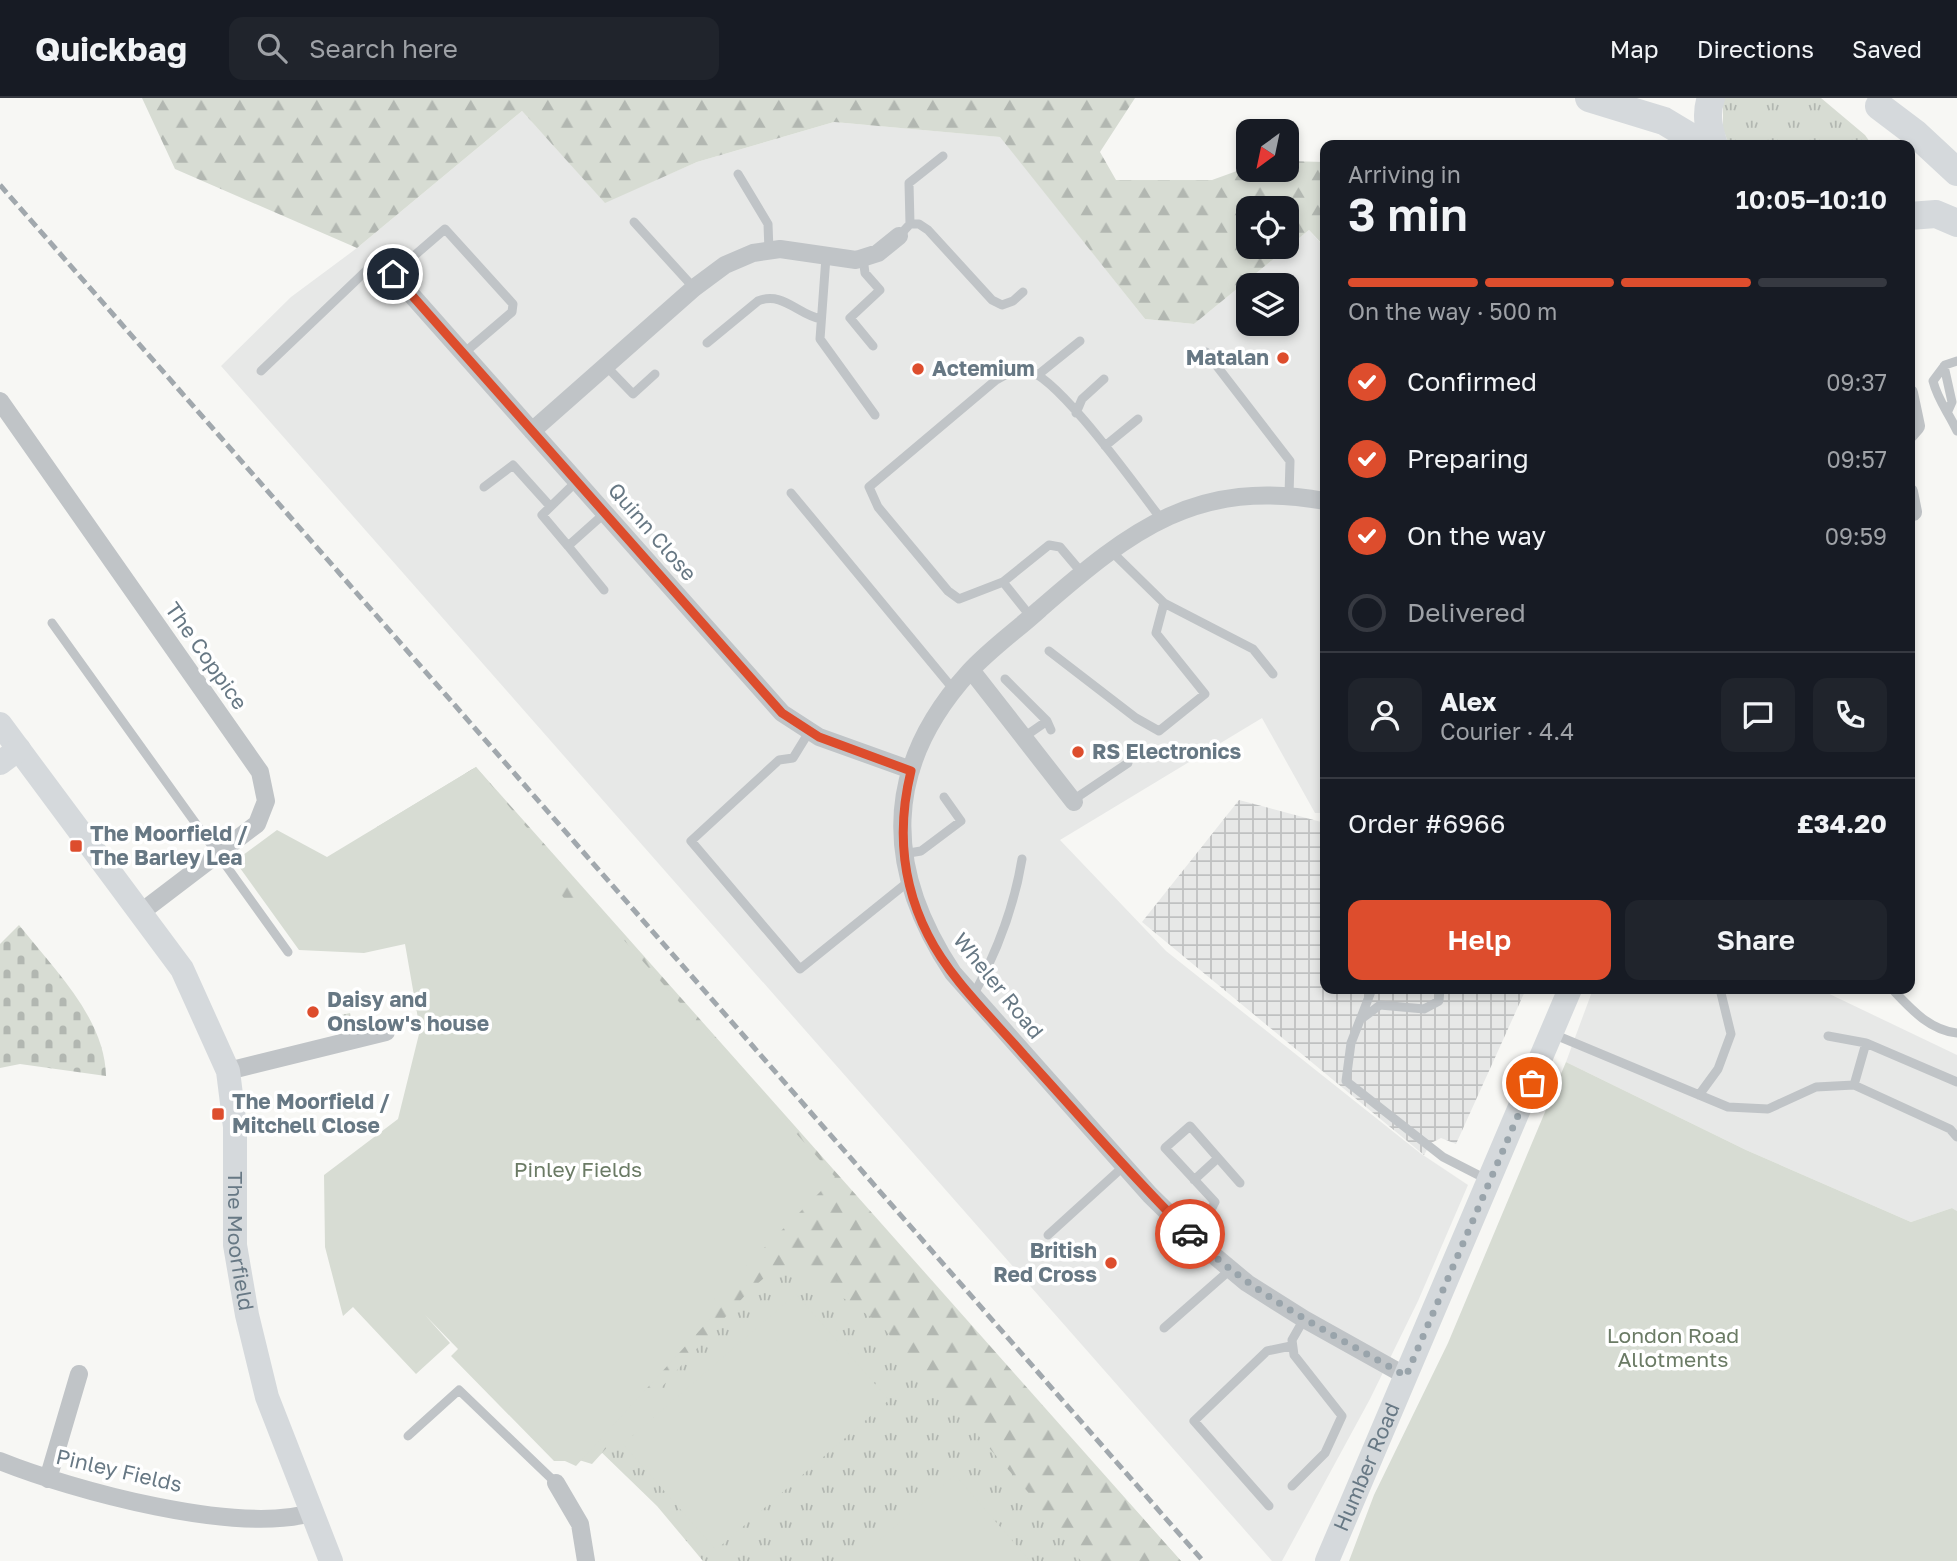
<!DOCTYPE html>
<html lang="en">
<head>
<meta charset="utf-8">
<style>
	:root { --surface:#171b24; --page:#20242c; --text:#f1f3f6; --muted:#9ea1a6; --line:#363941; --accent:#dd4d2d }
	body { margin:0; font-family:"Golos Text",sans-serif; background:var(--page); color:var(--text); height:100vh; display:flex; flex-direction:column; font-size:26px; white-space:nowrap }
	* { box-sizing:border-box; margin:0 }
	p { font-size:23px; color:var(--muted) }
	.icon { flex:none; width:38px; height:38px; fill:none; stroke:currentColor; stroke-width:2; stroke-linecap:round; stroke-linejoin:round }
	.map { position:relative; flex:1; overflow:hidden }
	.panel { position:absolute; left:1320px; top:42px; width:595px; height:854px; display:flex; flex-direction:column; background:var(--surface); border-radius:14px; box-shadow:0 4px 10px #0003 }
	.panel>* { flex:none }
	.needle { width:46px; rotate:213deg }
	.buttons { position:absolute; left:1236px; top:21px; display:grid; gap:14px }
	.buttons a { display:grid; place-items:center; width:63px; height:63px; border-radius:14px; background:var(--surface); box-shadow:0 4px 10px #0003; font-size:35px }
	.pin { position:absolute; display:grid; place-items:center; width:60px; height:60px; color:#fff; margin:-30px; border:4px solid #fff; border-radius:50%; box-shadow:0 2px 7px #0007 }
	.courier { position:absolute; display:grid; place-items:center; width:70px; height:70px; margin:-35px; border:5px solid #dd4d2d; border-radius:50%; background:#fff; color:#222; box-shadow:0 2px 9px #0007 }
	.overview em { font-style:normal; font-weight:600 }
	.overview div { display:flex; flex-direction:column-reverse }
	.overview { display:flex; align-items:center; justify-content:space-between; height:119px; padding:0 28px }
	h1 { font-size:46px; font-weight:600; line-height:52px }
	.bar { display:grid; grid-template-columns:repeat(4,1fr); gap:10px 7px; align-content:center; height:84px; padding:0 28px }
	.bar i { height:9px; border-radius:5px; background:var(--line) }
	.bar .current { background:var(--accent) }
	.bar p { grid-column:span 4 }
	.line { display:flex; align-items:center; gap:18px; padding:0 28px; border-top:2px solid var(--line) }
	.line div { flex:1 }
	.round { display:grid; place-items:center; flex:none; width:74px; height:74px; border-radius:14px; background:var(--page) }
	ol { padding:0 28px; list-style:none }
	li { display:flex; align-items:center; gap:21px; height:77px }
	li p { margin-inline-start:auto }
	li .icon { padding:7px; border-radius:50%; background:var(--accent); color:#fff; stroke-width:4 }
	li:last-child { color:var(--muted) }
	li i { width:38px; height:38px; border:4px solid var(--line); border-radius:50% }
	.button { display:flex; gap:14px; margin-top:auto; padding:14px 28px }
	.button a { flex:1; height:80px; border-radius:14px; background:var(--accent); color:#fff; font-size:28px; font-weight:600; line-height:80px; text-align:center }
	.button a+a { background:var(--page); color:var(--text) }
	header { display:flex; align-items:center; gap:42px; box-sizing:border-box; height:98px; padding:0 35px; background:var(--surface); border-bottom:2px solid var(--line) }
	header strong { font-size:33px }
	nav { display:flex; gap:38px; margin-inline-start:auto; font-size:24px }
	.search { width:490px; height:63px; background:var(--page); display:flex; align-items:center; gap:18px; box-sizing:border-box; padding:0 24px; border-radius:14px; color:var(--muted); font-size:26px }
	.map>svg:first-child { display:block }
	.built { fill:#e7e8e7; fill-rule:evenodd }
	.industrial { fill:url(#industrial-grid) }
	.grass { fill:url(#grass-tufts) }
	.forest { fill:url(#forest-firs); fill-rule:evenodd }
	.cemetery { fill:url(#cemetery-stones) }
	.green { fill:#d7dcd3 }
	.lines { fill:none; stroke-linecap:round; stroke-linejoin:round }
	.lane { stroke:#c0c4c7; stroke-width:9 }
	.street { stroke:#c0c4c7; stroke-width:18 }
	.secondary { stroke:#d5d9dc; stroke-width:24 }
	.primary { stroke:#d5d9dc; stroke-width:28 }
	.rail { stroke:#a1a8ad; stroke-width:5; stroke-dasharray:10 5; stroke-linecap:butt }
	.done { stroke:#99a4ab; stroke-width:7; stroke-dasharray:0 12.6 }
	.route { stroke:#dd4d2d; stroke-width:9 }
	.poi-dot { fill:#dd4d2d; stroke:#fff; stroke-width:2.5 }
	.labels { text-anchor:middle; stroke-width:7; stroke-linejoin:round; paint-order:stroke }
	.poi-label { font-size:21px; font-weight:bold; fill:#677884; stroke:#fff; text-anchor:start }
	.street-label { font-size:21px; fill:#677884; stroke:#fff }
	.park-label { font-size:21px; fill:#6b7b65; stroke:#fff }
</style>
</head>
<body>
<header>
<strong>Quickbag</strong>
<div class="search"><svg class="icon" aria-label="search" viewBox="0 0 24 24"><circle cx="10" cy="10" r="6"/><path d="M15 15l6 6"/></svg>Search here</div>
<nav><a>Map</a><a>Directions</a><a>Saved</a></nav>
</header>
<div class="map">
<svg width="1957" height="1463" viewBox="0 0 1957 1463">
	<defs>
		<pattern id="industrial-grid" width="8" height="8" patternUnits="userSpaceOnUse" patternTransform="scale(1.75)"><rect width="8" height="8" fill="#e7e8e7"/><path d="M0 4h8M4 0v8" fill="none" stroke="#bfc1c1"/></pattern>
		<pattern id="grass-tufts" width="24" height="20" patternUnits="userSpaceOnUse" patternTransform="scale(1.75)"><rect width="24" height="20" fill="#d7dcd3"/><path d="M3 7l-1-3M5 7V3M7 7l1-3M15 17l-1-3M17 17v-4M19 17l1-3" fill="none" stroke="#b2b7b1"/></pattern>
		<pattern id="forest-firs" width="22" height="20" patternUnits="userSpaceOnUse" patternTransform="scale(1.75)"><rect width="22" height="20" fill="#d7dcd3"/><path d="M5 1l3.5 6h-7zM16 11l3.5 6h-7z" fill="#b2b7b1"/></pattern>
		<pattern id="cemetery-stones" width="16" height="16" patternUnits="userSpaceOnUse" patternTransform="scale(1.75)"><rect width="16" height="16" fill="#d7dcd3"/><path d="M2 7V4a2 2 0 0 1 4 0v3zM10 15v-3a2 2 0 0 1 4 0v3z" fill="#b2b7b1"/></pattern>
	</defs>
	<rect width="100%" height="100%" fill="#f7f7f4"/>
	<!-- built -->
	<path class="built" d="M 522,13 L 605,104 L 697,64 L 834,24 L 1001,39 L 1145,221 L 1194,226 L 1309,132 L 1325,150 L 1325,715 L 1315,715 L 1262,620 L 1060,742 L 1166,853 L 1420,1055 L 1468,1087 L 1418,1203 L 1370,1301 L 1282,1463 L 1272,1463 L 221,268 L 291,199 L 357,150 ZM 1248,187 L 1286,187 L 1286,226 L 1248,226 Z
		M 1593,891 L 1819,891 L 1957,957 L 1957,1113 L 1952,1110 L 1911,1124 L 1746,1052 L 1566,964 Z"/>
	<!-- industrial -->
	<path class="industrial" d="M 1239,702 L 1325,725 L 1325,891 L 1526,891 L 1456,1046 L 1441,1040 L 1431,1045 L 1424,1057 L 1142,824 Z"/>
	<!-- grass -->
	<path class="grass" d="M 1723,0 L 1821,0 L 1865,37 L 1872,47 L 1729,47 L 1723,31 Z
		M 350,915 L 355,934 L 342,937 L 337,918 Z
		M 835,1079 L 1181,1463 L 703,1463 L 657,1408 L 595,1348 Z"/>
	<!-- forest -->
	<path class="forest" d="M 142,0 L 1135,0 L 1100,54 L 1116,82 L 1212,82 L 1248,69 L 1248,72 L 1286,72 L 1286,63 L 1325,64 L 1325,149 L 1309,132 L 1194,226 L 1145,221 L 1000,39 L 834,24 L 697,64 L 605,105 L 522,13 L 357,150 L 175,71 ZM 1286,110 L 1286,149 L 1248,149 L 1248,110 Z
		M 476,669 L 1181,1463 L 1081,1463 L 1027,1393 L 879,1225 L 796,1167 L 778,1168 L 749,1193 L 592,1366 L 569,1359 L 377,729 Z"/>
	<!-- cemetery -->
	<path class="cemetery" d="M 19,827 C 53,870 105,920 106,978 L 20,966 L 0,970 L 0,846 Z"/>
	<!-- green -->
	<path class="green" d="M 476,669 L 570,781 L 560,795 L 567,804 L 582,795 L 835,1079 L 714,1200 L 721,1209 L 576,1368 L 565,1363 L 554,1363 L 451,1258 L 458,1251 L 425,1217 L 450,1245 L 416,1276 L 353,1209 L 343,1218 L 325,1149 L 324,1077 L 398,1021 L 420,932 L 405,846 L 364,855 L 299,852 L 235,763 L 277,732 L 327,759 Z
		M 1566,964 L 1746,1052 L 1911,1124 L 1952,1110 L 1957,1113 L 1957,1463 L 1349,1463 L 1374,1397 L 1448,1245 Z
		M 796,1196 L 889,1302 L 716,1452 L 623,1346 Z
		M 955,1377 L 1030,1463 L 855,1463 Z"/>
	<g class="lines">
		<!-- lane -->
		<path class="lane" d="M 738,76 L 768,126 L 769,153
			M 634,124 L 694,190
			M 910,126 L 909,85 L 943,58
			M 899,138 L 910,126 L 919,126 L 928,132 L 992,202 L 1002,207 L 1013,203 L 1023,194
			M 826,159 L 820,241 L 875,317
			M 863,160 L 865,175 L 880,192 L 850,220 L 873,248
			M 707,245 L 758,203 C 783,193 798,217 821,221
			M 1206,254 L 1290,363 L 1289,397
			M 1957,263 L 1945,267 L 1933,283 C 1938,303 1949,315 1957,333
			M 606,268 L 633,296 L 655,276
			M 1944,268 L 1952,304 L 1948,313
			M 261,273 L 368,171 L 374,168 L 393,176 L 445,131 L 513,206 L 512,214 L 464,255
			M 1039,276 L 1080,243
			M 1076,315 L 1082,301 L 1104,281
			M 1105,348 L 1138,321
			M 484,389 L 513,367 L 549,407
			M 791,395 L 954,592
			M 568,448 L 542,417 L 577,383
			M 1111,453 L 1164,505 L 1253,551 L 1273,576
			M 1082,475 L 1060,449 L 1049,447 L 1003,484 L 959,501 L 948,493 L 878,409 L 869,389 L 996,282 C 1006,277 1014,270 1026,272 C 1057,276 1140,394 1162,422
			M 1003,484 L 1031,519
			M 604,492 L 568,448 L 605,415
			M 52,525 L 288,854
			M 1049,553 L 1136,620 L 1159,633 L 1205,596 L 1156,535 L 1164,505
			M 1005,581 L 1047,623 L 1051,632
			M 809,634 L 793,660 L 779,662 L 691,743 L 800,871 L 908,784
			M 1024,639 L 1047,623
			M 1073,702 L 1128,665
			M 903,756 L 921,753 L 961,723 L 944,699
			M 1372,891 L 1360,922 L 1380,907 L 1424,911 L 1439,903 L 1440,891
			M 1892,891 C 1910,910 1929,932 1957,935
			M 973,898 C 997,854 1014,810 1022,761
			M 1360,922 L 1351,945 L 1346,983 L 1443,1059 L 1488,1082
			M 1553,936 L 1728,1009 L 1768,1011 L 1816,989 L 1854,987 L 1866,945 L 1828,938
			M 1866,945 L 1957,984
			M 1854,987 L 1950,1031 L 1957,1039
			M 1699,997 L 1718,971 L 1731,936 L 1720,891
			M 1194,1082 L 1218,1060
			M 1048,1137 L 1124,1068
			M 1196,1141 L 1215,1104 L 1165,1050 L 1190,1028 L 1240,1085
			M 1164,1230 L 1231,1171
			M 408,1338 L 459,1292 L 556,1385
			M 1292,1388 L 1325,1355 L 1342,1318 L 1294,1257 L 1292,1242 L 1304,1221
			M 1269,1408 L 1194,1323 L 1267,1253 L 1291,1248"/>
		<!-- street -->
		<path class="street" d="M 393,176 L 782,615 L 819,639 L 911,672
			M 1909,295 L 1916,328 L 1909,336
			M 0,303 L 260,674 L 266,703 L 257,726 L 140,815
			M 532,333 L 694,190 L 725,167 L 753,155 L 780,151 L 856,162 L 878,155 L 899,138
			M 1909,394 L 1913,414
			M 1325,403 C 1197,380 1132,431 1040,511 C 1017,532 990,551 969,574 C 882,670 884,771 953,875 L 1150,1097 L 1199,1145 L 1247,1185 L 1304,1221 L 1406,1278
			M 971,572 L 1074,704
			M 228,973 L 386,934
			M 0,1363 C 72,1392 239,1438 314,1414
			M 48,1381 L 79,1276
			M 556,1385 L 580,1426 L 586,1463"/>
		<!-- secondary -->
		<g class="secondary">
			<path id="s1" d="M 0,626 L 182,871 L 228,973 L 235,1029 L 235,1147 L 247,1217 L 267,1299 L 331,1463"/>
			<path d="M 0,665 L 19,651"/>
			<path id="s2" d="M 1327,1463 L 1570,891"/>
		</g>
		<!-- primary -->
		<path class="primary" d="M 1589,0 L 1664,23 L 1704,47
			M 1711,0 C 1705,16 1709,32 1714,47
			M 1879,8 L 1916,36 L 1957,74
			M 1909,118 L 1936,116 L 1957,125"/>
		<!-- rail -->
		<path class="rail" d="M 0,87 L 1203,1463"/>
	</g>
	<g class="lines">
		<!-- done -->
		<path class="done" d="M 1190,1136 C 1252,1197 1331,1235 1406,1278 L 1532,985"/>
		<!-- route -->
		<path class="route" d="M 393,176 L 782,615 L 819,639 L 911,673 C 897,730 901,784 928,837 C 950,881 992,920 1024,957 C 1079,1017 1132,1079 1190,1136"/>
	</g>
	<!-- markers -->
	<g class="poi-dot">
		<circle cx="1283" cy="260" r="7"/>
		<circle cx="918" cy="271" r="7"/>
		<circle cx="1078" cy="654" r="7"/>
		<rect x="69" y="741" width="14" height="14" rx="3.5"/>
		<circle cx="313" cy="914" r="7"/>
		<rect x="211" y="1009" width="14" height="14" rx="3.5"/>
		<circle cx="1111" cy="1165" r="7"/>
	</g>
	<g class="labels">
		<!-- poi labels -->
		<g class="poi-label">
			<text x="1269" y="267" text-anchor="end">Matalan</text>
			<text x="932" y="278">Actemium</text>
			<text x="1092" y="661">RS Electronics</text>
			<text x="90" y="743">The Moorfield /<tspan x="90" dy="24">The Barley Lea</tspan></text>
			<text x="327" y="909">Daisy and<tspan x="327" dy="24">Onslow's house</tspan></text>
			<text x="232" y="1011">The Moorfield /<tspan x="232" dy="24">Mitchell Close</tspan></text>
			<text x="1097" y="1160" text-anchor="end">British<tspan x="1097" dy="24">Red Cross</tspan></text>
		</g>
		<!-- street labels -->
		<g class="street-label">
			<text transform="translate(652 434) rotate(49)" y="7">Quinn Close</text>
			<text transform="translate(206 558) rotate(55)" y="7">The Coppice</text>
			<text transform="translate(998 888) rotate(51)" y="7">Wheler Road</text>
			<text dy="7" stroke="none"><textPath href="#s1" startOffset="588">The Moorfield</textPath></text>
			<text dy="7" stroke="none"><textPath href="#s2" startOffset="102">Humber Road</textPath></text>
			<text transform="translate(119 1373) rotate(13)" y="7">Pinley Fields</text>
		</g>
		<!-- park labels -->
		<g class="park-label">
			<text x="578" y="1079">Pinley Fields</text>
			<text x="1673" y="1245">London Road<tspan x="1673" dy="24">Allotments</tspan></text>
		</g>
	</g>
</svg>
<div class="buttons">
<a><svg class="needle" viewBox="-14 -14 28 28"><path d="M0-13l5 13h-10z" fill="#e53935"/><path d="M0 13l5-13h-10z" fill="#9ea1a6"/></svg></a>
<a><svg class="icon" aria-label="locate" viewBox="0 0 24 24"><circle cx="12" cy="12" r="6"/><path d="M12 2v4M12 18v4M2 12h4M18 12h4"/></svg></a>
<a><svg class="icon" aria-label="layers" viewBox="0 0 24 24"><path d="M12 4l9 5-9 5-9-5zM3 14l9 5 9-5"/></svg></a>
</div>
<div class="pin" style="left:1532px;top:985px;background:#ea580c"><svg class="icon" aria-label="bag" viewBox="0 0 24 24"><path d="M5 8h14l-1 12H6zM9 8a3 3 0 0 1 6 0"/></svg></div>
<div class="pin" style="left:393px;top:176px;background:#1f2937"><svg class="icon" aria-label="home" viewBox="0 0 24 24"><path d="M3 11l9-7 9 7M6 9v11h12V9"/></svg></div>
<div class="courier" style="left:1190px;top:1136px"><svg class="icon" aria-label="car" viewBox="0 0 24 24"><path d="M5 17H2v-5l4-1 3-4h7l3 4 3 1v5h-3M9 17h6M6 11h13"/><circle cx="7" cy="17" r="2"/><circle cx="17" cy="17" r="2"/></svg></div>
<section class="panel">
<div class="overview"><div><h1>3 min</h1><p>Arriving in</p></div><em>10:05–10:10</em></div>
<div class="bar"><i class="current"></i><i class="current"></i><i class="current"></i><i></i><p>On the way · 500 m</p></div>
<ol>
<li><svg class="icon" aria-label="check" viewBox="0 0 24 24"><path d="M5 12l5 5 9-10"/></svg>Confirmed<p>09:37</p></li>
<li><svg class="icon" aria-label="check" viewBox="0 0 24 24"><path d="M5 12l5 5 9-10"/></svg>Preparing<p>09:57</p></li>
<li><svg class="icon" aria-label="check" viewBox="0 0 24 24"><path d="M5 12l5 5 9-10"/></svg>On the way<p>09:59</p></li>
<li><i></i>Delivered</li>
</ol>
<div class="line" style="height:126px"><a class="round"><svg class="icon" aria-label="person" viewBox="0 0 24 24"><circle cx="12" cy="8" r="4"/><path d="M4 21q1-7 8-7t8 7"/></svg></a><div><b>Alex</b><p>Courier · 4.4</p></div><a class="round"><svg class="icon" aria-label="chat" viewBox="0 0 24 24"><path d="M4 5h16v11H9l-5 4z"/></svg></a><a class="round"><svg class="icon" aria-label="phone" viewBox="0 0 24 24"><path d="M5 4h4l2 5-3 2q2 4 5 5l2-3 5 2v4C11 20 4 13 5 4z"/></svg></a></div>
<div class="line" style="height:91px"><div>Order #6966</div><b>£34.20</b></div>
<div class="button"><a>Help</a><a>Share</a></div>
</section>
</div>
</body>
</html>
